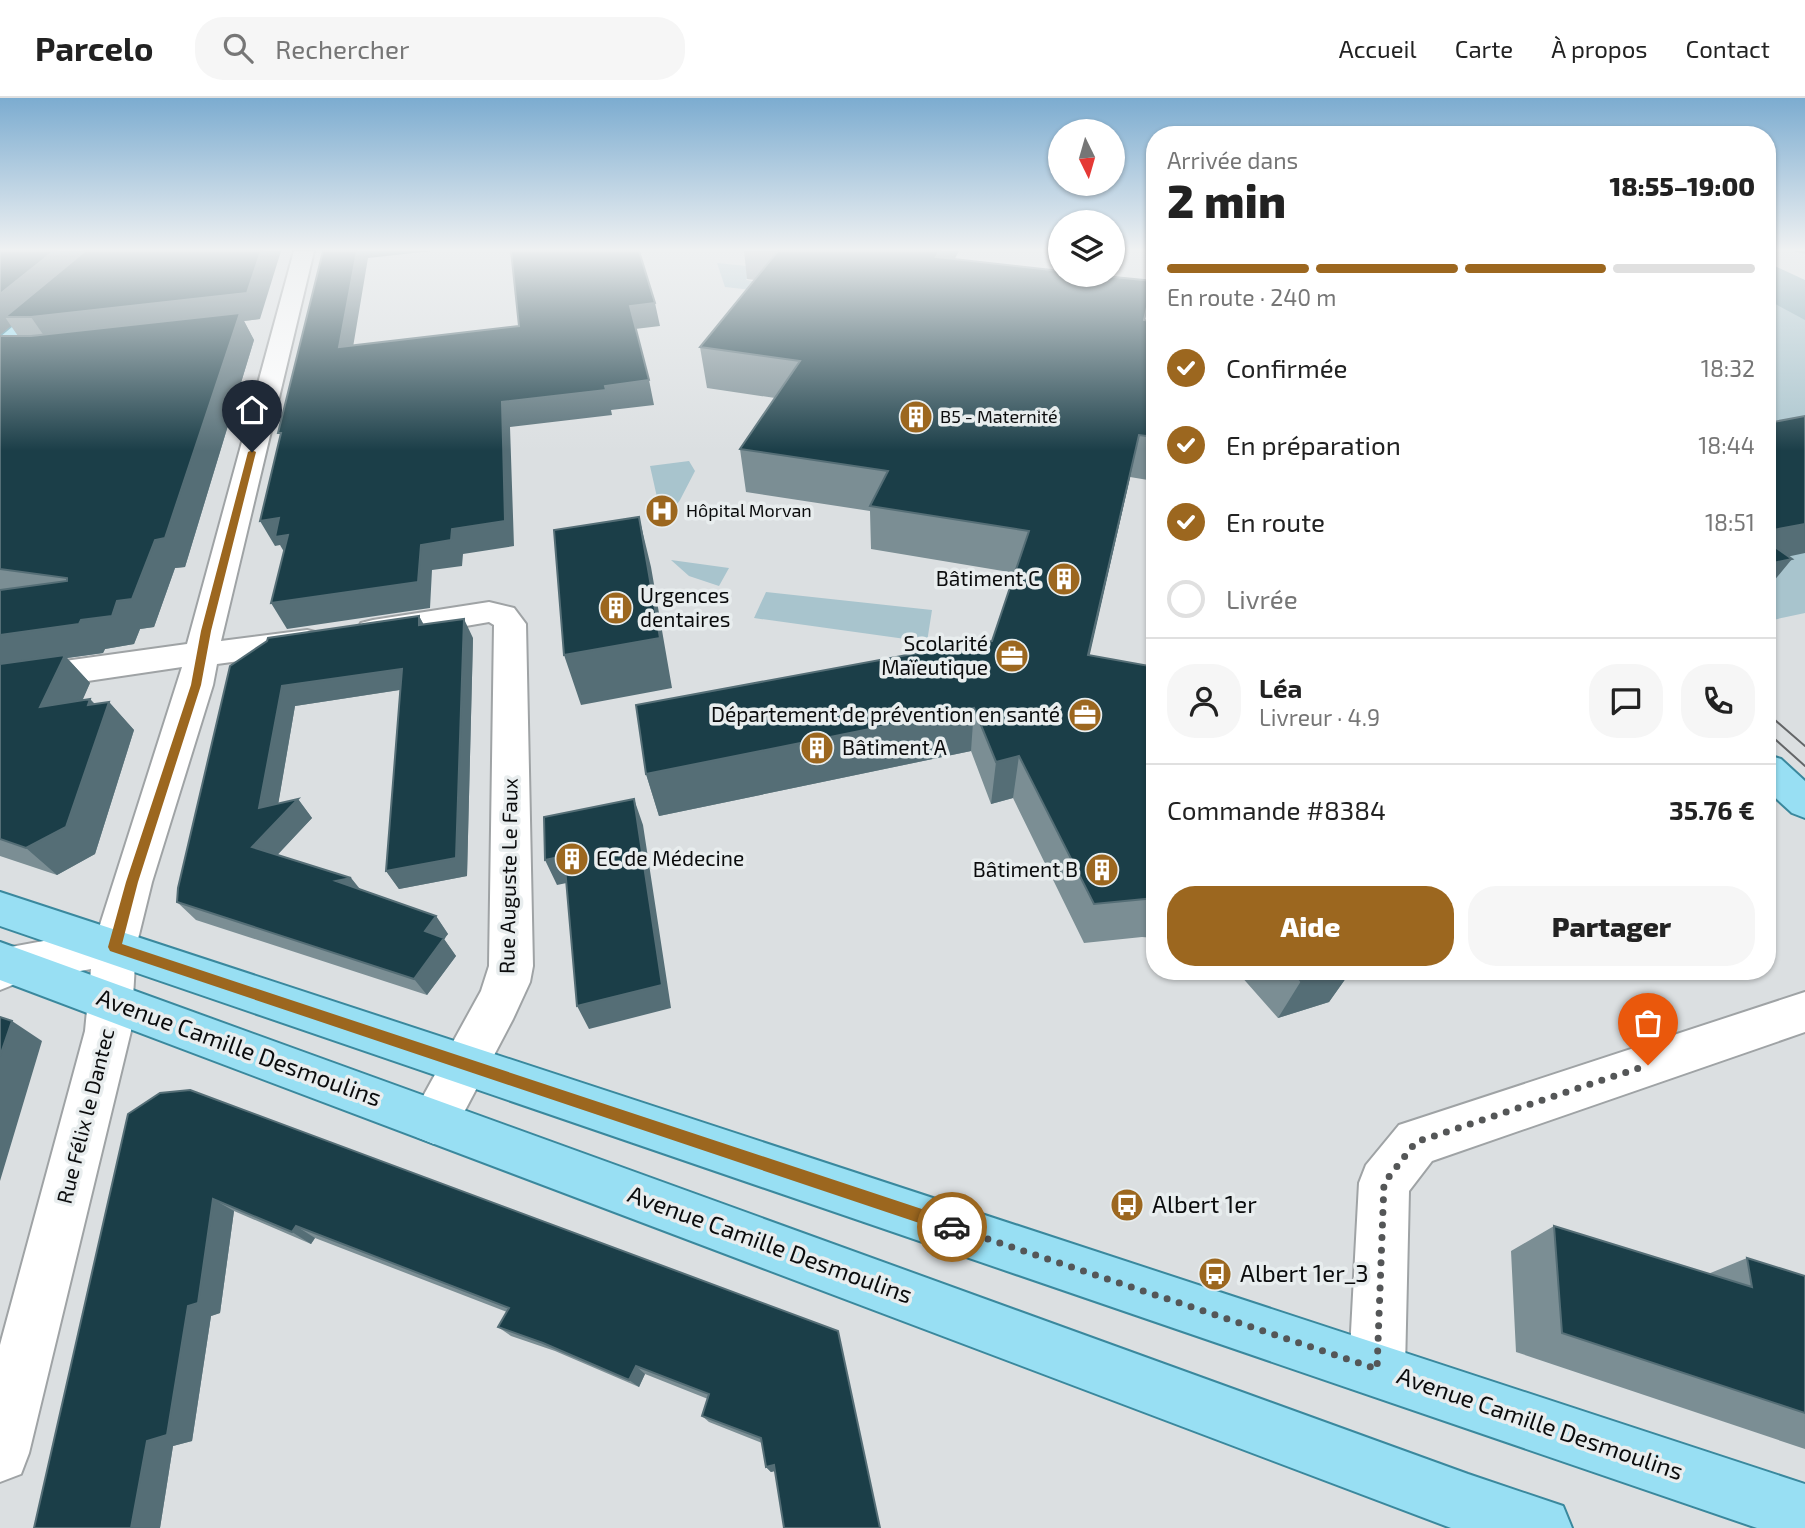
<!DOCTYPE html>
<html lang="fr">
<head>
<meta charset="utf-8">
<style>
	:root { --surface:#fff; --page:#f6f6f6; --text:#222; --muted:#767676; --line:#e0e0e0; --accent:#9c671f }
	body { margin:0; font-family:"Exo 2",sans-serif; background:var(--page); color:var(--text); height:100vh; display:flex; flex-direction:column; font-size:26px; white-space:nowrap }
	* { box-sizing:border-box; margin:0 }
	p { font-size:23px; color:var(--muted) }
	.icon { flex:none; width:38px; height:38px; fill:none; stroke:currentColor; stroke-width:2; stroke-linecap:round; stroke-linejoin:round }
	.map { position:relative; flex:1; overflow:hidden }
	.panel { position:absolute; left:1146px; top:28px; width:630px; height:854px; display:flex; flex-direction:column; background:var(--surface); border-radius:28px; box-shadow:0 2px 5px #0004 }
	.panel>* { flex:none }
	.needle { width:46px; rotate:175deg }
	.tools { position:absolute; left:1048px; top:21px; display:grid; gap:14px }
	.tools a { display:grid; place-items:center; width:77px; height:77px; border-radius:50%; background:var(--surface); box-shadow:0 2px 5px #0004; font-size:35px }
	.pin { position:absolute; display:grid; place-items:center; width:60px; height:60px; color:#fff; margin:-72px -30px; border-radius:50% 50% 50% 0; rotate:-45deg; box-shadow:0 0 7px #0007 }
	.pin .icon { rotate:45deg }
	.courier { position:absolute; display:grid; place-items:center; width:70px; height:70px; margin:-35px; border:5px solid #9c671f; border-radius:50%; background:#fff; color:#222; box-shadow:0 2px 9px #0007 }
	.head em { font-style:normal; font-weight:800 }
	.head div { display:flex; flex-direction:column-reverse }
	.head { display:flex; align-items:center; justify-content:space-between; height:119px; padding:0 21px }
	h1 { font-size:46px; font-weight:800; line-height:52px }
	.bar { display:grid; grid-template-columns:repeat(4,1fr); gap:10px 7px; align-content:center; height:84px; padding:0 21px }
	.bar i { height:9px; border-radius:5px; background:var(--line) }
	.bar .on { background:var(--accent) }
	.bar p { grid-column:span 4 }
	.line { display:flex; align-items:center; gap:18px; padding:0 21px; border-top:2px solid var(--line) }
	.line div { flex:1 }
	.round { display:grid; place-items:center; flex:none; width:74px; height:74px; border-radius:28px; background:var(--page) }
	ol { padding:0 21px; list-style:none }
	li { display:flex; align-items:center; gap:21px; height:77px }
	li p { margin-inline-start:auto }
	li .icon { padding:7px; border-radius:50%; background:var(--accent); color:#fff; stroke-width:4 }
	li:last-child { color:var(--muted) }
	li i { width:38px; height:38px; border:4px solid var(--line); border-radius:50% }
	.cta { display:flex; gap:14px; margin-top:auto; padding:14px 21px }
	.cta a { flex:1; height:80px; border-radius:28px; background:var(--accent); color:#fff; font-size:28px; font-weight:800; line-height:80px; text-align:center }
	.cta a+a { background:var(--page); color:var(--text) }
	header { display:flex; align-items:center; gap:42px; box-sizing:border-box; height:98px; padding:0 35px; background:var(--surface); border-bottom:2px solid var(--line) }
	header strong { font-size:33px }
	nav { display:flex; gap:38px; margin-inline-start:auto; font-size:24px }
	.search { width:490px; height:63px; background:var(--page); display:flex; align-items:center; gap:18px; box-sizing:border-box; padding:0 24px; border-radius:28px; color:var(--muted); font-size:26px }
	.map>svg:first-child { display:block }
	.green { fill:#a8c4cd }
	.forest { fill:#83a8b4 }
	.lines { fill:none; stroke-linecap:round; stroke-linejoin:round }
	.minor-casing { stroke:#9fa3a5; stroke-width:4 }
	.major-casing { stroke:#3a889d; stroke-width:4 }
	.minor { fill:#fff; fill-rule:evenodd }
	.major { fill:#98dff3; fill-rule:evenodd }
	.tram { stroke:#646668; stroke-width:2 }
	.wall { fill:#7b8e94 }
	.shaded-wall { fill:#556e76 }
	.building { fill:#1b3e48; stroke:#556e76; stroke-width:2 }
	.route { fill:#9c671f }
	.done { stroke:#545657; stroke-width:7; stroke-dasharray:0 12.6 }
	.labels { text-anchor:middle; stroke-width:7; stroke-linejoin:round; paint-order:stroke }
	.far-poi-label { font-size:18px; fill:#0b0c0d; stroke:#e8edee; text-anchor:start }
	.poi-label { font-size:21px; fill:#0b0c0d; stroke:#e8edee; text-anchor:end }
	.street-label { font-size:21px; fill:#0b0c0d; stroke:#e8edee }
	.near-street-label { font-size:24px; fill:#0b0c0d; stroke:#e8edee }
	.near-poi-label { font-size:24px; fill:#0b0c0d; stroke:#e8edee; text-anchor:start }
</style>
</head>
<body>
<header>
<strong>Parcelo</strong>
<div class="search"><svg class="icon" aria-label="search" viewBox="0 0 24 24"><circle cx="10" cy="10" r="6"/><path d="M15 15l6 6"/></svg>Rechercher</div>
<nav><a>Accueil</a><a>Carte</a><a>À propos</a><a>Contact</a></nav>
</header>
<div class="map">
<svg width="1805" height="1430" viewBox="0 0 1805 1430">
	<rect width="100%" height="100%" fill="#dbdfe1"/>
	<!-- green -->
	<path class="green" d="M 717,165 L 756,169 L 746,182 L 758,184 L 752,192 L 725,189 Z
		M 1768,201 L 1805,221 L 1805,515 L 1768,523 Z
		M 689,363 L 695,373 L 680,402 L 663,426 L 650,368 Z
		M 671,462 L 729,470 L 719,488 L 689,478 Z
		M 766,494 L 932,512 L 927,544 L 754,520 Z"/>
	<!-- forest -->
	<path class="forest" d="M 1768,165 L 1805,182 L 1805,222 L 1768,202 Z"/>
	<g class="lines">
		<defs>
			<path id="minor" d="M 294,153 L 314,153 L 221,543 L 307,532 L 319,535 L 324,543 L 319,551 L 307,554 L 217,566 L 213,587 L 152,784 L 136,849 L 131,933 L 29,1355 L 21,1376 L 0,1384 L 0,1247 L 85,933 L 91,871 L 20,884 L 0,892 L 0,851 L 98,833 L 182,569 L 0,596 L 0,572 L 187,546 Z
				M 489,504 L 514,510 L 526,526 L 533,868 L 530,884 L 513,921 L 451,1039 L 434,1046 L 417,1039 L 410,1022 L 481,893 L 489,868 L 494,527 L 489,524 L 373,544 L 361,541 L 357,533 L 361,525 L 373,522 Z
				M 1805,894 L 1805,934 L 1432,1063 L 1409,1093 L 1405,1271 L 1397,1291 L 1377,1299 L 1357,1291 L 1349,1271 L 1359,1085 L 1366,1067 L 1399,1027 Z"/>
			<path id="major" d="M 103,153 L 126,153 L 8,256 L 0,258 L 0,239 Z
				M 1768,657 L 1781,661 L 1805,683 L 1805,720 L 1792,715 L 1768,693 Z
				M 0,794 L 1805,1386 L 1805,1430 L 1757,1430 L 0,828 Z
				M 0,844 L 1468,1376 L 1563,1408 L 1572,1430 L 1451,1430 L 0,882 Z"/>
		</defs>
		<!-- minor casing -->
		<use href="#minor" class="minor-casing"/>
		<!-- major casing -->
		<use href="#major" class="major-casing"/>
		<!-- minor -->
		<use href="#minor" class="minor"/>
		<!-- major -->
		<use href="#major" class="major"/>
		<!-- tram -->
		<path class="tram" d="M 1768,616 L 1805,648
			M 1768,635 L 1805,668"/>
	</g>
	<!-- wall -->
	<path class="wall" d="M 0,153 L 260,221 L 244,223 L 254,242 L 185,469 L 175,470 L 154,529 L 140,531 L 134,546 L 105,551 L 103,555 L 67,560 L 90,585 L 82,602 L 90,601 L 95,606 L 109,604 L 134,632 L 95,756 L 57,777 L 0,758 L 0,238 L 18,238 L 11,228 L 0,237 Z
		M 744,153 L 959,153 L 954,161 L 1153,183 L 1145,222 L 1155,224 L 1155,352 L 1148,382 L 1130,379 L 1089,557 L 1155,569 L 1155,840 L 1142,839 L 1084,845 L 1013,700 L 991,706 L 971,653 L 659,718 L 646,676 L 992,543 L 1015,475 L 871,451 L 870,413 L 746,394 L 740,351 L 775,300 L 707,290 L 700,249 L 755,182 L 747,181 Z
		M 1794,153 L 1805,153 L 1805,156 Z
		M 419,518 L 424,527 L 473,540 L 467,778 L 399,791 L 386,773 L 400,592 L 295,608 L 278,706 L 298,701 L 312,720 L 277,757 L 351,780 L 360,791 L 436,818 L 448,836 L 444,841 L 456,858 L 427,897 L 196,822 L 177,804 L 230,568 Z
		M 1234,873 L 1351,873 L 1329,904 L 1278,920 L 1240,877 Z
		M 128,1016 L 838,1233 L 775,1373 L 771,1374 L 766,1369 L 762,1345 L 709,1324 L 702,1318 L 708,1301 L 645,1276 L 639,1289 L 555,1253 L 511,1238 L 498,1229 L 507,1214 L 315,1140 L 311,1146 L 234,1113 L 220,1215 L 211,1218 L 192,1343 L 173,1348 L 160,1430 L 34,1430 Z
		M 1554,1128 L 1708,1176 L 1747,1160 L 1805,1178 L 1805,1351 L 1516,1254 L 1511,1153 Z"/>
	<!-- shaded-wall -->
	<path class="shaded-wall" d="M 54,153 L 100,153 L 5,219 L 11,228 L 0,237 L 0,196 Z
		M 261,153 L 281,153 L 260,221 L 244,223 L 254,242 L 185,469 L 175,470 L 154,529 L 140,531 L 134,546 L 105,551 L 103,555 L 67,560 L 90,585 L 67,638 L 0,569 L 0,537 L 79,526 L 49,245 L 31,219 Z
		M 357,153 L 432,153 L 368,160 L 349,273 L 339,249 Z
		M 939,153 L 959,153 L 935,198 L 936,159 Z
		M 655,205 L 660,228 L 635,231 L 630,208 Z
		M 649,282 L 654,307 L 611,312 L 612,317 L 510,329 L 514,448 L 463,456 L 462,468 L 432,472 L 430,510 L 287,531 L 271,505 L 452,431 L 502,304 L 605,288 Z
		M 1139,337 L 1130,379 L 1080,600 L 1088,557 Z
		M 639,419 L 651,469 L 672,590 L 581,607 L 564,557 Z
		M 279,420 L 293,445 L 290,464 L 280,447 L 275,448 L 260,423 Z
		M 1805,426 L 1805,455 L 1768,463 L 1768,433 Z
		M 1792,461 L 1768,490 L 1768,466 Z
		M 419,518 L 429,537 L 419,527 Z
		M 464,521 L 473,540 L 467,778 L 399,791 L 386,773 Z
		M 402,571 L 412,590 L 295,608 L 275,725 L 298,701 L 312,720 L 268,767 L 252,749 L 282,588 Z
		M 90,601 L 104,617 L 109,604 L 134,632 L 95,756 L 57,777 L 26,750 Z
		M 974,610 L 971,653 L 659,718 L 646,676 Z
		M 1019,658 L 1013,700 L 991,706 L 996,664 Z
		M 634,701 L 643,727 L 671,910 L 589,931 L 577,908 Z
		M 564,758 L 576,783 L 557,787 L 545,762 Z
		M 351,780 L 365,798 L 336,783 Z
		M 436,818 L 448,836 L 444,841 L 456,858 L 427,897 L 414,881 L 425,833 Z
		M 1322,873 L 1351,873 L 1329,904 L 1278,920 L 1301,883 Z
		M 12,923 L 42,943 L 0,1083 L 0,958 Z
		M 213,1101 L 234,1113 L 220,1215 L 211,1218 L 192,1343 L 173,1348 L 160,1430 L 131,1430 L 147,1343 Z
		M 296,1128 L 315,1140 L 311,1146 L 292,1134 Z
		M 636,1268 L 645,1276 L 639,1289 L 629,1282 Z
		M 774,1367 L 778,1372 L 771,1374 L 766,1369 Z"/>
	<!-- building -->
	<path class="building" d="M 0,153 L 54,153 L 0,196 Z
		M 85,153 L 261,153 L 247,195 L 31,219 L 5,219 Z
		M 323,153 L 357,153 L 339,249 L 519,228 L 511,153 L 639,153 L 655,205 L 630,208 L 649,282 L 605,288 L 606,292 L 502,304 L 505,423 L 452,431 L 451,442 L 421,447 L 418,484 L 271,505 L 288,437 L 275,439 L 279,420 L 260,423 L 281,335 L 278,335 Z
		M 778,153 L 939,153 L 936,159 L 1060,173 L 1060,177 L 1094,177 L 1153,183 L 1144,222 L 1155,224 L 1155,339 L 1139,337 L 1088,557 L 1155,569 L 1155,800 L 1094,806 L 1019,658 L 996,664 L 974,610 L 646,676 L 636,607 L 945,550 L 992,543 L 1029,433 L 870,408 L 888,373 L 740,351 L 800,263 L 700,249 Z
		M 240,215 L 165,440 L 155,442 L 132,501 L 117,503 L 112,518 L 81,522 L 79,526 L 0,537 L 0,492 L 67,483 L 67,480 L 0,471 L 0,238 L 31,238 Z
		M 1805,318 L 1805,426 L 1768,433 L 1768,325 Z
		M 639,419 L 660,540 L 564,557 L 554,432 Z
		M 1768,444 L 1792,461 L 1768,466 Z
		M 419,518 L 419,527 L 464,521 L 456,760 L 386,773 L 402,571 L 282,588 L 259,710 L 298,701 L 252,749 L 351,780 L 336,783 L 436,818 L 425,833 L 444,840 L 414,881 L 177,804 L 178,790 L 230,568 L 267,543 L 268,540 Z
		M 65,557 L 40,609 L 90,601 L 88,607 L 109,604 L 66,729 L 26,750 L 0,741 L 0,566 Z
		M 634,701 L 662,887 L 577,908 L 564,758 L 545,762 L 544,719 Z
		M 1768,743 L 1774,749 L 1768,751 Z
		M 1292,873 L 1334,873 L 1301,883 Z
		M 0,919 L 12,923 L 0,958 Z
		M 190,992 L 838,1233 L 880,1430 L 784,1430 L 774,1367 L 766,1369 L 761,1340 L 702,1318 L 709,1296 L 636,1268 L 629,1282 L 543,1245 L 498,1229 L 509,1210 L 296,1128 L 292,1134 L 213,1101 L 198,1205 L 188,1208 L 167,1337 L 147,1343 L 131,1430 L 34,1430 L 128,1016 L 160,995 Z
		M 1554,1128 L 1752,1189 L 1747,1160 L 1805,1178 L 1805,1315 L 1562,1235 Z"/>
	<!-- sky -->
	<linearGradient id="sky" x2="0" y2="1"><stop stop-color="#7cacd0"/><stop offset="0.43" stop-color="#eff1f2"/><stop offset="1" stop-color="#eff1f2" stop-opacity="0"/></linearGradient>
	<rect width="1805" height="353" fill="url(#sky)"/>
	<!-- route -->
	<path class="route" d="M 252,352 L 256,354 L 211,533 L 201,587 L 138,784 L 122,846 L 952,1121 L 958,1123 L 960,1129 L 958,1134 L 952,1136 L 110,853 L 108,849 L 126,784 L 191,587 L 201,533 L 248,354 Z"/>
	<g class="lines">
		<!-- done -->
		<path class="done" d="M 952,1129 L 1377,1271 L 1384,1085 L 1416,1044 L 1648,967"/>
	</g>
	<!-- icons -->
	<defs>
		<symbol id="building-disc" viewBox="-11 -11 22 22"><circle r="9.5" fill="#9c671f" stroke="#e8edee"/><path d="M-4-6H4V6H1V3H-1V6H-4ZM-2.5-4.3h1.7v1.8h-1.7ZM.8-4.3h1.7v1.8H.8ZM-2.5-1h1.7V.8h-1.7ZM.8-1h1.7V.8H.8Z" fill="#fff"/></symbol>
		<symbol id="hospital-disc" viewBox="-11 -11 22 22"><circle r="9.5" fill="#9c671f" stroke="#e8edee"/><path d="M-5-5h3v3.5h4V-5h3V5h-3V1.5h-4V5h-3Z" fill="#fff"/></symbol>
		<symbol id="office-disc" viewBox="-11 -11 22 22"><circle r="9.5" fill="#9c671f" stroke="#e8edee"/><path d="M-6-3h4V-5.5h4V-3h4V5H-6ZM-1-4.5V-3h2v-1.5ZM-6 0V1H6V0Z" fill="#fff"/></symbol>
		<symbol id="bus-disc" viewBox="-11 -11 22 22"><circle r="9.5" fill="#9c671f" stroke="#e8edee"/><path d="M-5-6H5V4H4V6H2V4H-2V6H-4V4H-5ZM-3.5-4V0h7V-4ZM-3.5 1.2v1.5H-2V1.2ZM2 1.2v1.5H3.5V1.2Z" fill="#fff"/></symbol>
	</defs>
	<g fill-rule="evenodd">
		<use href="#building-disc" x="897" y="300" width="38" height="38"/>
		<use href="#hospital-disc" x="643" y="394" width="38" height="38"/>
		<use href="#building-disc" x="1045" y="462" width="38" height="38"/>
		<use href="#building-disc" x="597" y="491" width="38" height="38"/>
		<use href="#office-disc" x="993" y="539" width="38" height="38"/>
		<use href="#office-disc" x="1066" y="598" width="38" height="38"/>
		<use href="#building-disc" x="798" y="631" width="38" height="38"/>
		<use href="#building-disc" x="553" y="742" width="38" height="38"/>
		<use href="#building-disc" x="1083" y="753" width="38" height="38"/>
		<use href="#bus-disc" x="1108" y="1088" width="38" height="38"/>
		<use href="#bus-disc" x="1196" y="1157" width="38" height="38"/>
	</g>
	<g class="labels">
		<!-- far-poi labels -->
		<g class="far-poi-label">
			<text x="940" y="325">B5 - Maternité</text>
			<text x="686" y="419">Hôpital Morvan</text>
		</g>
		<!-- poi labels -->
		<g class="poi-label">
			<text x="1040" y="488">Bâtiment C</text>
			<text x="640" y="505" text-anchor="start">Urgences<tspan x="640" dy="24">dentaires</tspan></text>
			<text x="988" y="553">Scolarité<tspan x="988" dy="24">Maïeutique</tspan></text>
			<text x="1060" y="624">Département de prévention en santé</text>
			<text x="842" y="657" text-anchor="start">Bâtiment A</text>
			<text x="596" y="768" text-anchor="start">EC de Médecine</text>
			<text x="1078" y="779">Bâtiment B</text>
		</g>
		<!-- street labels -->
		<g class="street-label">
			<text transform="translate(509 778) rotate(-89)" y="7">Rue Auguste Le Faux</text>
			<text transform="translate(86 1018) rotate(-76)" y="7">Rue Félix le Dantec</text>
		</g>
		<!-- near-street labels -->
		<g class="near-street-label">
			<text transform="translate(239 950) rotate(20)" y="8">Avenue Camille Desmoulins</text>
			<text transform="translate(770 1147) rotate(20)" y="8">Avenue Camille Desmoulins</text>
			<text transform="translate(1540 1326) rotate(19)" y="8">Avenue Camille Desmoulins</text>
		</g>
		<!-- near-poi labels -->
		<g class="near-poi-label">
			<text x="1152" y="1115">Albert 1er</text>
			<text x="1240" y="1184">Albert 1er_3</text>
		</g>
	</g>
</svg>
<div class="tools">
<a><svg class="needle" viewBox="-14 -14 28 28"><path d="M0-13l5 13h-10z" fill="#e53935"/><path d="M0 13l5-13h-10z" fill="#767676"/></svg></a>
<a><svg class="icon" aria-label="layers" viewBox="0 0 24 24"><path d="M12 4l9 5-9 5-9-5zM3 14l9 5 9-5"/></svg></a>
</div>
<div class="pin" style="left:1648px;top:967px;background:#ea580c"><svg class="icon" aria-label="bag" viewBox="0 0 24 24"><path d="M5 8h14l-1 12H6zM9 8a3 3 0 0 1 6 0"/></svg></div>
<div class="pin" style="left:252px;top:354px;background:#1f2937"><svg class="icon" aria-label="home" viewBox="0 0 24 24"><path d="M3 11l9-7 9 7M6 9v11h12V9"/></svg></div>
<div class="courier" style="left:952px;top:1129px"><svg class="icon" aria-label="car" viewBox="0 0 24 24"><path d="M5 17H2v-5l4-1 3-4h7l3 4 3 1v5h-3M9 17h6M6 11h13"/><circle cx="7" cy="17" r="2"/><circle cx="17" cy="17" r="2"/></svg></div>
<section class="panel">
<div class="head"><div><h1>2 min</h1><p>Arrivée dans</p></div><em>18:55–19:00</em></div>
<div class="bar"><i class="on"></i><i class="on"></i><i class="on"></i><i></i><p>En route · 240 m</p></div>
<ol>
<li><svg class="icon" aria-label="check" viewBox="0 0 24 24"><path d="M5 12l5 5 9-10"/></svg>Confirmée<p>18:32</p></li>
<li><svg class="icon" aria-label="check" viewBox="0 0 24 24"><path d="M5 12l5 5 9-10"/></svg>En préparation<p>18:44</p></li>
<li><svg class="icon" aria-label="check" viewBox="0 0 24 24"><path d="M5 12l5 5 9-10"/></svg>En route<p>18:51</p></li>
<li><i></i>Livrée</li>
</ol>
<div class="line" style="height:126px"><a class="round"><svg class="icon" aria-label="person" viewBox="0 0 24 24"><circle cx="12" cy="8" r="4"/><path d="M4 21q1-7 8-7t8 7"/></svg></a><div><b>Léa</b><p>Livreur · 4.9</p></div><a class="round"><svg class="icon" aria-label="chat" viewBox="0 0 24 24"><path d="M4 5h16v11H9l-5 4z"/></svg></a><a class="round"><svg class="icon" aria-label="phone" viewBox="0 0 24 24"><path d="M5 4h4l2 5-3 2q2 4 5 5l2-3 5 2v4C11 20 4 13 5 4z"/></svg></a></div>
<div class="line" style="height:91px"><div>Commande #8384</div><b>35.76 €</b></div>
<div class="cta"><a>Aide</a><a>Partager</a></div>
</section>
</div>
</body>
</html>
